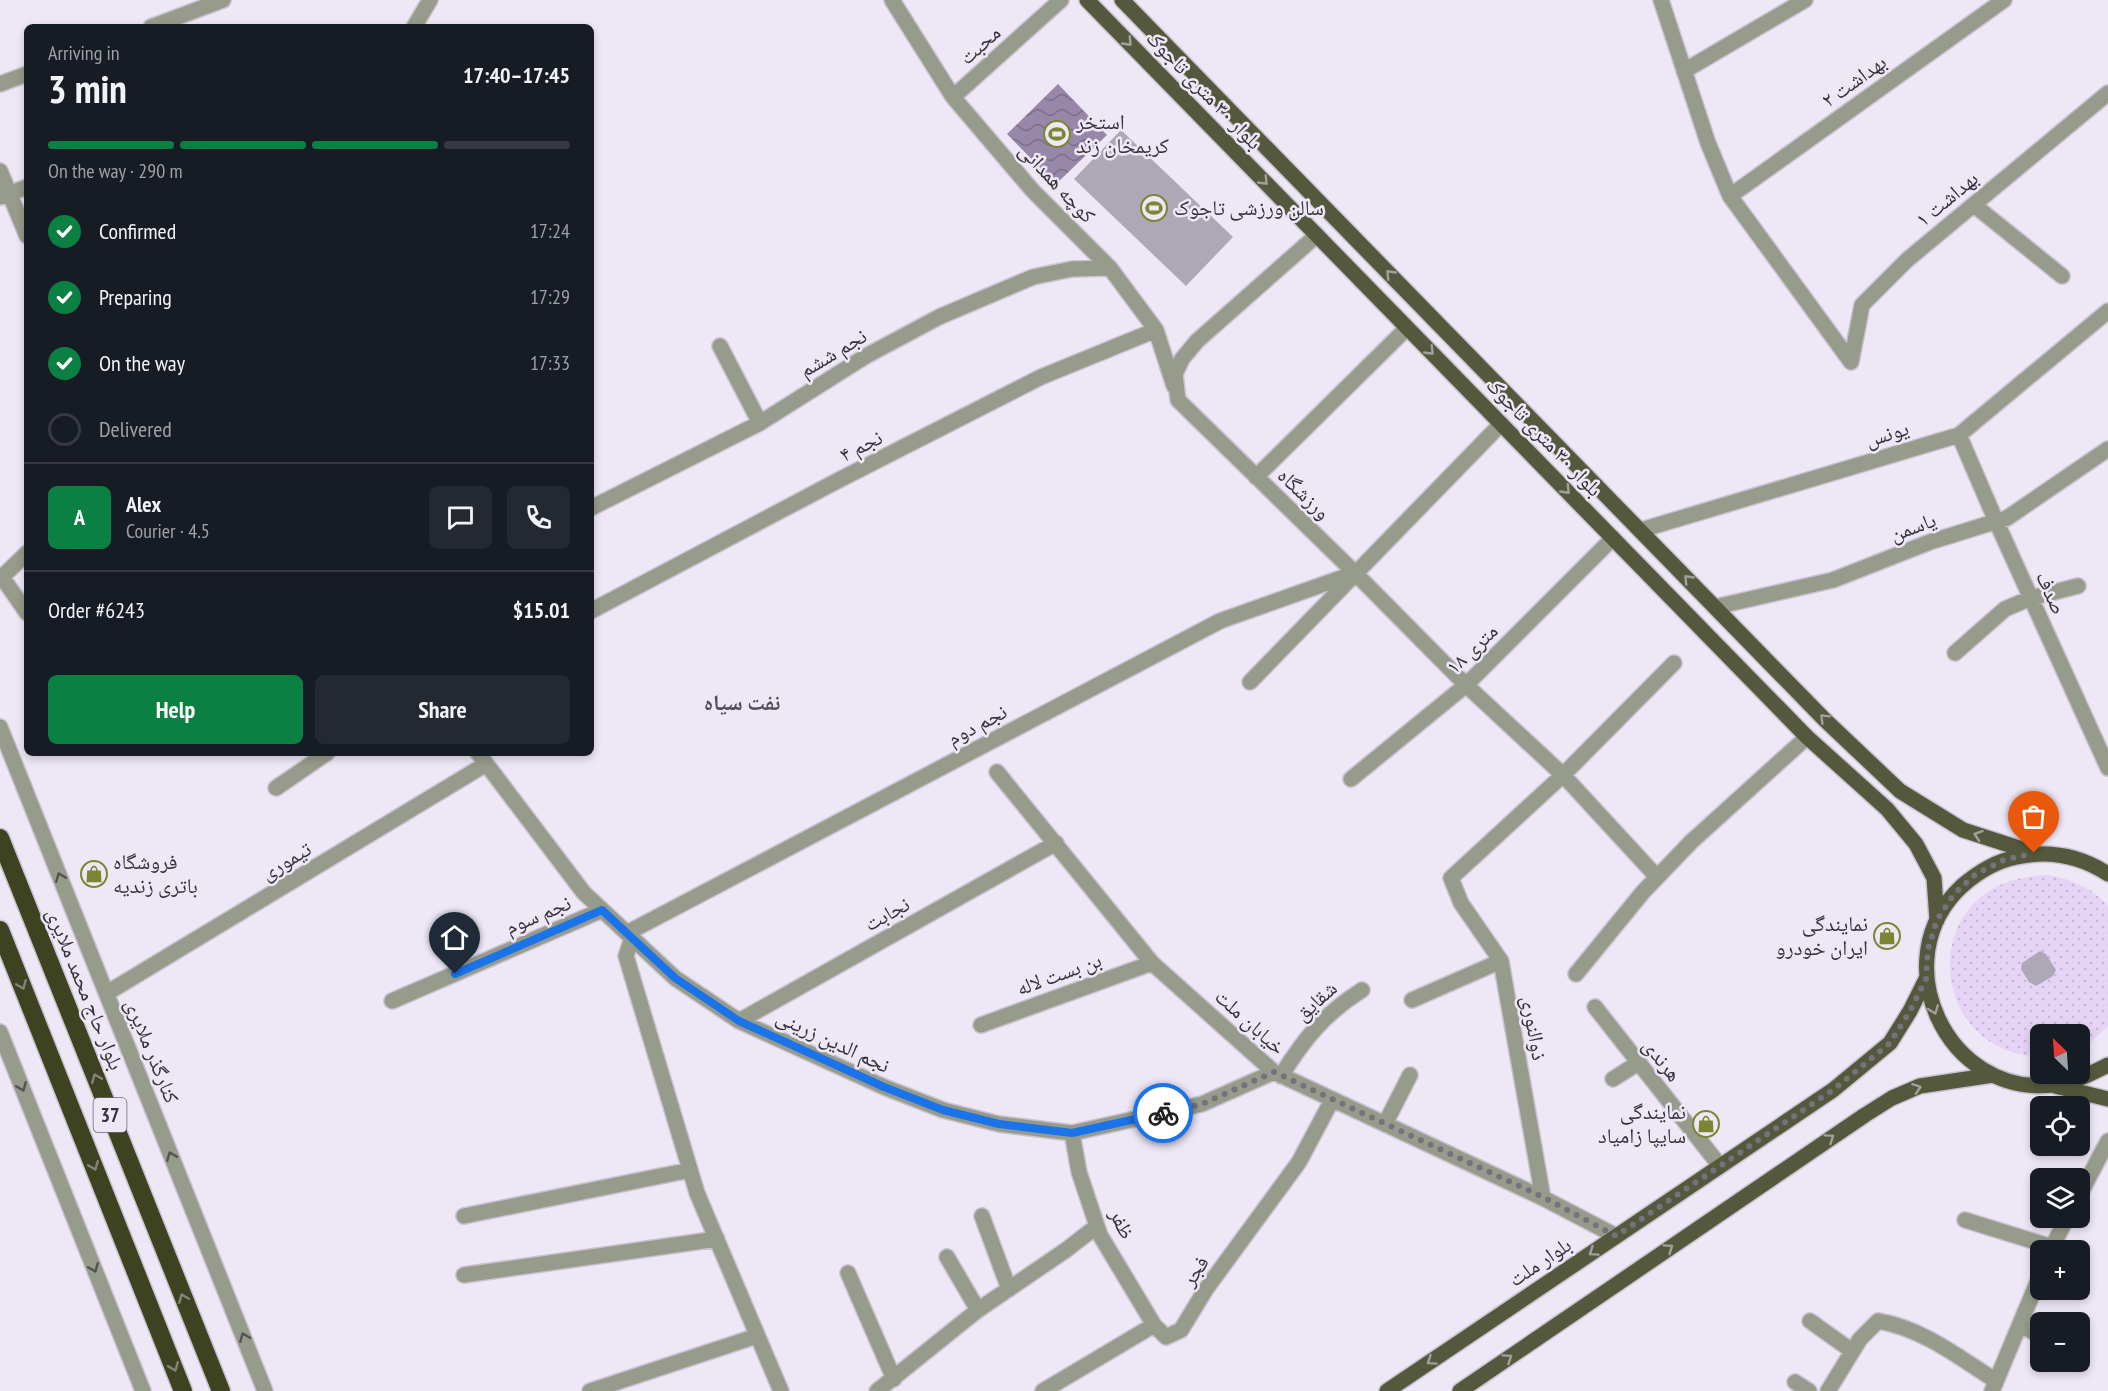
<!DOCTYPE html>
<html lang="en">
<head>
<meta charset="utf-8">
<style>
	:root { --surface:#171b24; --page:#242831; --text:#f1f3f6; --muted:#9ea1a6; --line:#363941; --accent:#0b8043 }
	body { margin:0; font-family:"PT Sans Narrow","Noto Naskh Arabic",sans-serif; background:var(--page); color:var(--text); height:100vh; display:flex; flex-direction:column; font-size:22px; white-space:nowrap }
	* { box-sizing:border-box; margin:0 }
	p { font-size:20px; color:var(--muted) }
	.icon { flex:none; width:33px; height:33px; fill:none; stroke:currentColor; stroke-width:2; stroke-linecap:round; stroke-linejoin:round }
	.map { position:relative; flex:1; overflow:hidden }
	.details { position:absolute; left:24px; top:24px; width:570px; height:732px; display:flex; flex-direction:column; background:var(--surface); border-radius:9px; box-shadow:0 3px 9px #0003 }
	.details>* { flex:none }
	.needle { width:39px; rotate:335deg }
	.fabs { position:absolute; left:2030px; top:1024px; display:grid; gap:12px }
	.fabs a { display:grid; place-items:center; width:60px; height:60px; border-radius:9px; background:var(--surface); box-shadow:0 3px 9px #0003; font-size:30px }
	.pin { position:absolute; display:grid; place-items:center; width:51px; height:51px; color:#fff; margin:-62px -26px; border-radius:50% 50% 50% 0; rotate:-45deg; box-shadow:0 0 6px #0007 }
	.pin .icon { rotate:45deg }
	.courier { position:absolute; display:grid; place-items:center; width:60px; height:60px; margin:-30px; border:4px solid #1a73e8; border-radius:50%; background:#fff; color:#222; box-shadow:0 2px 8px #0007 }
	.headline em { font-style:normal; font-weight:600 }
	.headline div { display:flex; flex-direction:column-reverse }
	.headline { display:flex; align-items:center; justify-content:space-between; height:102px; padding:0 24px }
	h1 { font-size:39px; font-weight:600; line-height:45px }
	.bar { display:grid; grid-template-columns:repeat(4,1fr); gap:9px 6px; align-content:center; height:72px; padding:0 24px }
	.bar i { height:8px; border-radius:4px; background:var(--line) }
	.bar .active { background:var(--accent) }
	.bar p { grid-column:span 4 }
	.line { display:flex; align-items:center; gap:15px; padding:0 24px; border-top:2px solid var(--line) }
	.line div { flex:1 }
	.round { display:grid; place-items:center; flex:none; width:63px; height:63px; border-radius:9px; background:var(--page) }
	ol { padding:0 24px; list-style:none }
	li { display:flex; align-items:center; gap:18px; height:66px }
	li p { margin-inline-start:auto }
	li .icon { padding:6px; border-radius:50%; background:var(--accent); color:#fff; stroke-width:4 }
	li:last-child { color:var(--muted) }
	li i { width:33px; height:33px; border:3px solid var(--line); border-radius:50% }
	.button { display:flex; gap:12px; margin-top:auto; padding:12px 24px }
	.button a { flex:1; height:69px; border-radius:9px; background:var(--accent); color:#fff; font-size:24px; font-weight:600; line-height:69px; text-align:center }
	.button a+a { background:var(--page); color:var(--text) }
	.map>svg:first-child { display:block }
	.grass { fill:url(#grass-dots) }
	.water { fill:url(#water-waves) }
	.building { fill:#aea7b5 }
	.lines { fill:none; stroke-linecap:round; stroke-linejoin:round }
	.minor-casing { stroke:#c9c3d0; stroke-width:18 }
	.major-casing { stroke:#c9c3d0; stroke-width:18 }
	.highway-casing { stroke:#c9c3d0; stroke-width:21 }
	.minor { stroke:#979b8b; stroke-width:15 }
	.major { stroke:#54593d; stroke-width:15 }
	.highway { stroke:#3d4321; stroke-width:18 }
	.oneway { stroke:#a1a09a }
	.oneway2 { stroke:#525251 }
	.oneway3 { stroke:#848576 }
	.done { stroke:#76717a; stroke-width:6; stroke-dasharray:0 10.8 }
	.route { stroke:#1a73e8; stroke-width:8 }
	.labels { text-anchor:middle; stroke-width:5; stroke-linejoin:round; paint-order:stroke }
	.shield { fill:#eee7f6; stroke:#6c6871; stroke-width:1.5 }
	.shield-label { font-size:20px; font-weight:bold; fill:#353238 }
	.street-label { font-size:21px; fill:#353238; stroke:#eee7f6 }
	.poi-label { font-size:21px; fill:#353238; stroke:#eee7f6; text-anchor:start }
	.neighbourhood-label { font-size:22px; font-weight:bold; fill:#534c59; stroke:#eee7f6 }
</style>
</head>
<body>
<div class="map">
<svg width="2108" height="1391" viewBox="0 0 2108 1391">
	<defs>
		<pattern id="grass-dots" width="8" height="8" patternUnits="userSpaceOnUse" patternTransform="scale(1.5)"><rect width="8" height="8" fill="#e6d4f7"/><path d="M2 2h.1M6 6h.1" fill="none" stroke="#c6b6d4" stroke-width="1.8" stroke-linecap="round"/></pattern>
		<pattern id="water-waves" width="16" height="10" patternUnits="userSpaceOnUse" patternTransform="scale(1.5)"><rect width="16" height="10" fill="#9787a8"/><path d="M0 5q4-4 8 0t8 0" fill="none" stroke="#7c6f8a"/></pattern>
	</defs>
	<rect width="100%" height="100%" fill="#eee7f6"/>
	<!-- grass -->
	<path class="grass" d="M 2049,875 C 2072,880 2093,888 2108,906 L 2108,1026 L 2092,1041 L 2079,1048 L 2079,1035 L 2040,1035 L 2040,1056 C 2025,1057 2009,1052 1996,1045 C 1936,1013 1933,919 1996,887 C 2013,878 2030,876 2049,875 Z"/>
	<!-- water -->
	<path class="water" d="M 1058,84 L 1107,135 L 1056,184 L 1007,134 Z"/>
	<!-- building -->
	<path class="building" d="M 1121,130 L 1233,237 L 1186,286 L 1074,179 Z
		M 2040,951 L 2046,954 L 2056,970 L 2053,976 L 2036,986 L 2029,982 L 2021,969 L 2022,963 Z"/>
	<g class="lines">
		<defs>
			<path id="minor" d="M 892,0 L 953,97 L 1033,191 L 1110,268 L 1156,330 L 1174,386
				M 1661,0 L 1708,143 L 1730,196 L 1851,362
				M 151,27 L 223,0
				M 414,27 L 430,0
				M 1684,71 L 1805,0
				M 0,84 L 27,74
				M 953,97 L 1061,0
				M 0,171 L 27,236
				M 1730,196 L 2004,0
				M 0,197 L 27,187
				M 1974,205 L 2062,276
				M 1317,235 L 1197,341 L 1182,359 L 1175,374 L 1178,400 L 1355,573 L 1466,685 L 1563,775 L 1657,877
				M 720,346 L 760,423
				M 1851,362 L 1862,305 L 1907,260 L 2108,93
				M 1959,435 L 1996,521 L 2108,768
				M 1256,477 L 1407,328
				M 591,508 L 760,423 L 866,356 L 939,317 L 1033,277 L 1072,269 L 1110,268
				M 1641,530 L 1959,435 L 2108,311
				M 2,577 L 27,613
				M 0,579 L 27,553
				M 1715,607 L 1833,580 L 1930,542 L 2007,518 L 2108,449
				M 591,611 L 837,481 L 1041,377 L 1156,330
				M 1955,653 L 2005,609 L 2031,598 L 2078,586
				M 1250,682 L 1501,424
				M 0,727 L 265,1391
				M 478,753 L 584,893 L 675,978 L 739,1021 L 884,1087 L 943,1110 L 999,1124 L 1072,1133 L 1202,1104 L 1274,1072
				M 997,772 L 1152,963 L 1274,1072 L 1543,1198 L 1616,1236
				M 1351,779 L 1466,685 L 1613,538
				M 276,788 L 327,753
				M 627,933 L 1220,621 L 1355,573
				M 632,938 L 626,956 L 697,1193 L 781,1391
				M 1576,974 L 1643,892 L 1691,842 L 1807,737
				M 107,993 L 486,764
				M 1412,1000 L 1501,961
				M 392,1001 L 602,910
				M 1595,1007 L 1720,1166
				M 739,1021 L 1056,843
				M 981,1025 L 1152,963
				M 0,1032 L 143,1391
				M 1281,1076 C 1304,1039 1324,1014 1362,990
				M 1613,1079 L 1638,1063
				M 1385,1124 L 1410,1075
				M 1072,1133 L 1079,1172 L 1100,1235 L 1154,1325 L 1166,1337 L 1181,1330 L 1206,1289 L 1299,1162 L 1332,1100
				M 2079,1196 L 2108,1141
				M 1543,1198 L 1501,961 L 1461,903 L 1451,878 L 1563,775 L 1674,663
				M 464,1216 L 690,1170
				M 982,1216 L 1009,1289
				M 1965,1220 L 2052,1247
				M 2050,1251 L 2067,1218
				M 947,1257 L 978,1310
				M 848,1273 L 894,1379
				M 464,1275 L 717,1239
				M 1810,1321 L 1852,1351
				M 2021,1325 L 2040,1336
				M 2079,1357 L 2081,1358
				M 1795,1382 L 1809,1391
				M 590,1391 L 757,1336
				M 877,1391 L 978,1310 L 1066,1250 L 1097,1226
				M 1043,1391 L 1154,1325
				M 1828,1391 L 1860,1339 L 1878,1321 C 1922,1328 1960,1358 1996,1381
				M 1992,1391 L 2040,1276"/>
			<path id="major" d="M 1087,0 L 1807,737 L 1887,809 L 1916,844 L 1934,878 L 1937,920
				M 1122,0 L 1825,720 L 1900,791 L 1963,830 L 2034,853
				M 2108,874 C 2080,856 2049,850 2017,857 C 1996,861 1978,872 1962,886 C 1883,959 1946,1097 2053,1085 C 2073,1083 2090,1074 2108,1065
				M 2055,1086 L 2108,1099
				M 1387,1391 L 1833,1090 L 1890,1043 L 1910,1011 L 1926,979
				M 1460,1391 L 1865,1115 L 1892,1098 L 1920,1086 L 1993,1075"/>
			<path id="highway" d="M 0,838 L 221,1391
				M 0,930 L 183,1391"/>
		</defs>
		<!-- minor casing -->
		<use href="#minor" class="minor-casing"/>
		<!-- major casing -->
		<use href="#major" class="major-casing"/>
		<!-- highway casing -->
		<use href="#highway" class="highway-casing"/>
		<!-- minor -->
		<use href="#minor" class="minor"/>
		<!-- major -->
		<use href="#major" class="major"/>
		<!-- highway -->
		<use href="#highway" class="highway"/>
	</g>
	<!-- one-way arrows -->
	<defs><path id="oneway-chevron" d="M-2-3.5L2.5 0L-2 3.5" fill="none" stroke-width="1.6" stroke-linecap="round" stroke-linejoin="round" transform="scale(1.5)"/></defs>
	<g class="oneway">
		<use href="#oneway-chevron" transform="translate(1128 42) rotate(46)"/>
		<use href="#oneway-chevron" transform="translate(1264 181) rotate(46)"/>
		<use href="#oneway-chevron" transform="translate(1390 274) rotate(-134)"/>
		<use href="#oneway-chevron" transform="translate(1430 351) rotate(46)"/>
		<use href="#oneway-chevron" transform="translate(1566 490) rotate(46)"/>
		<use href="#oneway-chevron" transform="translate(1688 579) rotate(-134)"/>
		<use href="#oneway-chevron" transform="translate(1824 718) rotate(-135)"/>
		<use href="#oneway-chevron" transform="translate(1978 835) rotate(-161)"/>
		<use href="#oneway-chevron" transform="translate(1934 1010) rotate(69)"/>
		<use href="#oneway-chevron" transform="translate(1917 1088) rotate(-19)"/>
		<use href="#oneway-chevron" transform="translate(1830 1138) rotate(-34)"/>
		<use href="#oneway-chevron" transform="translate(1669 1248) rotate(-34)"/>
		<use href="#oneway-chevron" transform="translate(1593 1252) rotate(146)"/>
		<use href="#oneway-chevron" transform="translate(1508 1358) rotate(-34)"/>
		<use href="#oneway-chevron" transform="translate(1431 1361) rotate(146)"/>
	</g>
	<g class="oneway2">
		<use href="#oneway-chevron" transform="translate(60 877) rotate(-112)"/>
		<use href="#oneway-chevron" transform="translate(22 1087) rotate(68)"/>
		<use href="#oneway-chevron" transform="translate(171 1156) rotate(-112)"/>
		<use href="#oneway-chevron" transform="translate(94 1268) rotate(68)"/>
		<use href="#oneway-chevron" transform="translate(244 1337) rotate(-112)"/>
	</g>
	<g class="oneway3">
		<use href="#oneway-chevron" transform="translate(22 985) rotate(68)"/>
		<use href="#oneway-chevron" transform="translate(96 1078) rotate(-112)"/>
		<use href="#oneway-chevron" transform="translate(94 1166) rotate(68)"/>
		<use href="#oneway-chevron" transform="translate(183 1298) rotate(-112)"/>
		<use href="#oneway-chevron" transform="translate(174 1367) rotate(68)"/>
	</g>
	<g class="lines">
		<!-- done -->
		<path class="done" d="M 1163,1113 L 1202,1104 L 1274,1072 L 1543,1197 L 1616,1236 L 1833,1090 L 1890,1043 L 1910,1011 L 1926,979 L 1928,949 L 1937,920 L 1954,894 L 1976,874 L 2004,860 L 2034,853"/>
		<!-- route -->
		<path class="route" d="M 455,974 L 602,910 L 675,978 L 739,1021 L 884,1087 L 943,1110 L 999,1124 L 1072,1133 L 1163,1113"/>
	</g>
	<!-- icons -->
	<defs>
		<symbol id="stadium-ring" viewBox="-11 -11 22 22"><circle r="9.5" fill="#eee7f6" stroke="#7a8633" stroke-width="1.5"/><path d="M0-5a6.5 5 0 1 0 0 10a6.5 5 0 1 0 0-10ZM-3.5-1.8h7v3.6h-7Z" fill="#7a8633"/></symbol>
		<symbol id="shop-ring" viewBox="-11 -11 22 22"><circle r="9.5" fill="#eee7f6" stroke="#7a8633" stroke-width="1.5"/><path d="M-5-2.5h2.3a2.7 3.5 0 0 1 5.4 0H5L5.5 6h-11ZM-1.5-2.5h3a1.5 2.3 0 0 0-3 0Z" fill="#7a8633"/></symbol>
	</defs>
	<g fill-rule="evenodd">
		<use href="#stadium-ring" x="1042" y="119" width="30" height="30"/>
		<use href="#stadium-ring" x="1139" y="193" width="30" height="30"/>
		<use href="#shop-ring" x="79" y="859" width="30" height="30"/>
		<use href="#shop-ring" x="1872" y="921" width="30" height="30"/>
		<use href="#shop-ring" x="1691" y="1109" width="30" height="30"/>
	</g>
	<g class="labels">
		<!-- shield labels -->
		<rect class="shield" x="93.5" y="1098" width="33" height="34" rx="4.5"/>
		<g class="shield-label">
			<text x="110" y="1122">37</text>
		</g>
		<!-- street labels -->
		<g class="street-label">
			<text transform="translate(980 45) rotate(-42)" y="7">محبت</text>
			<text transform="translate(1854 81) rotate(-36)" y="7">بهداشت ۲</text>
			<text transform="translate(1204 90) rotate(46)" y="7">بلوار ۳۰ متری تاجوک</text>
			<text transform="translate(1057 183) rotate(47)" y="7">کوچه همدانی</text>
			<text transform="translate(1947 199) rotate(-40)" y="7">بهداشت ۱</text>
			<text transform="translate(833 353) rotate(-31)" y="7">نجم ششم</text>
			<text transform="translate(1887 434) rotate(-17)" y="7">یونس</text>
			<text transform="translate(1544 437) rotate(46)" y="7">بلوار ۳۰ متری تاجوک</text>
			<text transform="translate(861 446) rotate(-27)" y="7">نجم ۴</text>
			<text transform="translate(1304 494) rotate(44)" y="7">ورزشگاه</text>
			<text transform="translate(1913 527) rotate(-20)" y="7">یاسمن</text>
			<text transform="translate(2051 593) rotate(66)" y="7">صدف</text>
			<text transform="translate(1472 649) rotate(-44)" y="7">۱۸ متری</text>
			<text transform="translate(977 725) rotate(-28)" y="7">نجم دوم</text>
			<text transform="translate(286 861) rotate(-31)" y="7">تیموری</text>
			<text transform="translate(887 914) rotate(-29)" y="7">نجابت</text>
			<text transform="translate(538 915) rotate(-23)" y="7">نجم سوم</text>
			<text transform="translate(1059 974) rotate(-20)" y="7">بن بست لاله</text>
			<text transform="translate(85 989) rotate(68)" y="7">بلوار حاج محمد ملایری</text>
			<text transform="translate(1316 1001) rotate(-42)" y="7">شقایق</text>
			<text transform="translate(1250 1022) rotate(42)" y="7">خیابان ملت</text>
			<text transform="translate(1534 1028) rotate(80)" y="7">ذوالنوری</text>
			<text transform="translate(833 1041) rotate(25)" y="7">نجم الدین زرینی</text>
			<text transform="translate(152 1051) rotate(68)" y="7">کنارگذر ملایری</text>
			<text transform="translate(1662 1060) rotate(52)" y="7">هرندی</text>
			<text transform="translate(1122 1224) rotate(65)" y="7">ظفر</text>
			<text transform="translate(1540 1262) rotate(-34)" y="7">بلوار ملت</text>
			<text transform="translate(1195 1271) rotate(-55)" y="7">فجر</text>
		</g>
		<!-- poi labels -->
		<g class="poi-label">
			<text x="1076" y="129">استخر<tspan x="1076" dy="24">کریمخان زند</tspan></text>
			<text x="1174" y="215">سالن ورزشی تاجوک</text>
			<text x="113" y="869">فروشگاه<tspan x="113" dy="24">باتری زندیه</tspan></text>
			<text x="1868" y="931" text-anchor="end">نمایندگی<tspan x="1868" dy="24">ایران خودرو</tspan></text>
			<text x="1686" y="1119" text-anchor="end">نمایندگی<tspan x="1686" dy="24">سایپا زامیاد</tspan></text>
		</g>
		<!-- neighbourhood labels -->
		<g class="neighbourhood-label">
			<text x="742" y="710">نفت سیاه</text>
		</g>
	</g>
</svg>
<div class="fabs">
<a><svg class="needle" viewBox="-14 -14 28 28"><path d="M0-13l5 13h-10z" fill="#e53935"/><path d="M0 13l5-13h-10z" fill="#9ea1a6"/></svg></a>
<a><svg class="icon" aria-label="locate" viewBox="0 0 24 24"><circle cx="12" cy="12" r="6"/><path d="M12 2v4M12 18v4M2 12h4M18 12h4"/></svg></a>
<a><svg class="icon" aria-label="layers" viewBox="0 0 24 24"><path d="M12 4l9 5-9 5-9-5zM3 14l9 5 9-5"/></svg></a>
<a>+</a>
<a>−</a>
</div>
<div class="pin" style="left:2034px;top:853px;background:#ea580c"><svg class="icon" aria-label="bag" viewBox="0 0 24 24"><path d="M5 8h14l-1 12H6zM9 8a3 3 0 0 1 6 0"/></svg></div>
<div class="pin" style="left:455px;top:974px;background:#1f2937"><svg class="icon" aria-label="home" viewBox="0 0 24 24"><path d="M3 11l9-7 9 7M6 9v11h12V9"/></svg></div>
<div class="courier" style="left:1163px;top:1113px"><svg class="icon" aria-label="bike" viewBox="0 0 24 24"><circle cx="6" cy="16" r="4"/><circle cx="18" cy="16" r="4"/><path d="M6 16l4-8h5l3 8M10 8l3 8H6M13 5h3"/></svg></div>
<section class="details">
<div class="headline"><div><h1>3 min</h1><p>Arriving in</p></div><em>17:40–17:45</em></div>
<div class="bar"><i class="active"></i><i class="active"></i><i class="active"></i><i></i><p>On the way · 290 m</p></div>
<ol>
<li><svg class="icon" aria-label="check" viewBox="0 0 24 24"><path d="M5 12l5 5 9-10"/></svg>Confirmed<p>17:24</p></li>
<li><svg class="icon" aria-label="check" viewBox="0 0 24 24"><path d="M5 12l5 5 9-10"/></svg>Preparing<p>17:29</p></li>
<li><svg class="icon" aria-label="check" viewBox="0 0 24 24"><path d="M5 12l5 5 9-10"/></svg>On the way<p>17:33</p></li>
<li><i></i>Delivered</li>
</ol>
<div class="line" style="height:108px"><b class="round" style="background:var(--accent);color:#fff">A</b><div><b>Alex</b><p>Courier · 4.5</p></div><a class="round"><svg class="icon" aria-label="chat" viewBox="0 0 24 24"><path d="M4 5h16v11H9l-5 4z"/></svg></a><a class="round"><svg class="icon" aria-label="phone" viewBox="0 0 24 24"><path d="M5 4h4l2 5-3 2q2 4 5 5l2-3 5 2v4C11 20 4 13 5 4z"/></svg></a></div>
<div class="line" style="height:78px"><div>Order #6243</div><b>$15.01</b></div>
<div class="button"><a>Help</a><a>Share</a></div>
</section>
</div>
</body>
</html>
